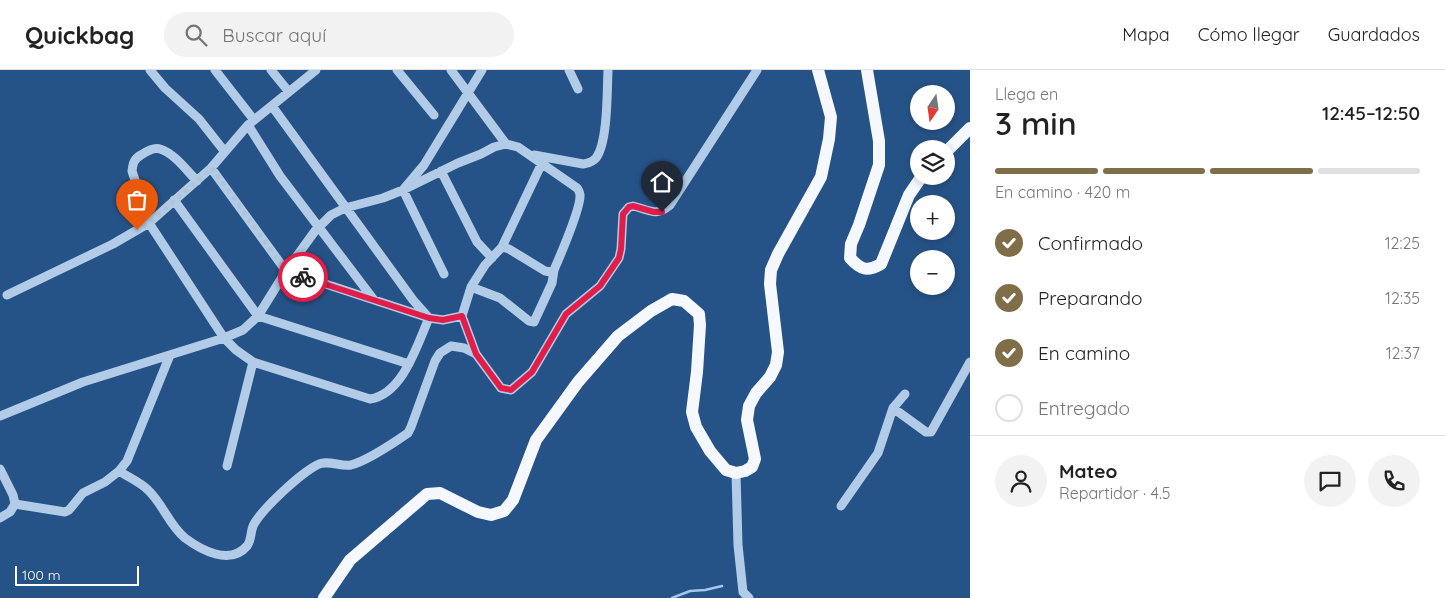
<!DOCTYPE html>
<html lang="es">
<head>
<meta charset="utf-8">
<style>
	:root { --surface:#fff; --page:#f2f2f2; --text:#222; --muted:#767676; --line:#e0e0e0; --accent:#7f6e48 }
	body { margin:0; font-family:Quicksand,sans-serif; background:var(--page); color:var(--text); height:100vh; display:flex; flex-direction:column; font-size:19px; white-space:nowrap }
	* { box-sizing:border-box; margin:0 }
	p { font-size:16px; color:var(--muted) }
	.icon { flex:none; width:28px; height:28px; fill:none; stroke:currentColor; stroke-width:2; stroke-linecap:round; stroke-linejoin:round }
	.map { position:relative; flex:1; overflow:hidden }
	.sheet { display:flex; flex-direction:column; background:var(--surface); width:475px }
	.sheet>* { flex:none }
	.needle { width:32px; rotate:193deg }
	.buttons { position:absolute; left:910px; top:15px; display:grid; gap:10px }
	.buttons a { display:grid; place-items:center; width:45px; height:45px; border-radius:50%; background:var(--surface); box-shadow:0 2px 8px #0003; font-size:25px }
	.scale { position:absolute; left:15px; bottom:12px; width:124px; box-sizing:border-box; padding-left:5px; border:2px solid #fff; border-top:0; font-size:14px; line-height:18px; white-space:nowrap; color:#fff; -webkit-text-stroke:4px #265387; paint-order:stroke }
	.pin { position:absolute; display:grid; place-items:center; width:42px; height:42px; color:#fff; margin:-51px -21px; border-radius:50% 50% 50% 0; rotate:-45deg; box-shadow:0 0 5px #0007 }
	.pin .icon { rotate:45deg }
	.courier { position:absolute; display:grid; place-items:center; width:50px; height:50px; margin:-25px; border:4px solid #e11d48; border-radius:50%; background:#fff; color:#222; box-shadow:0 1px 6px #0007 }
	.head em { font-style:normal; font-weight:600 }
	.head div { display:flex; flex-direction:column-reverse }
	.head { display:flex; align-items:center; justify-content:space-between; height:85px; padding:0 25px }
	h1 { font-size:32px; font-weight:600; line-height:38px }
	.bar { display:grid; grid-template-columns:repeat(4,1fr); gap:8px 5px; align-content:center; height:60px; padding:0 25px }
	.bar i { height:6px; border-radius:4px; background:var(--line) }
	.bar .current { background:var(--accent) }
	.bar p { grid-column:span 4 }
	.line { display:flex; align-items:center; gap:12px; padding:0 25px; border-top:1px solid var(--line) }
	.line div { flex:1 }
	.round { display:grid; place-items:center; flex:none; width:52px; height:52px; border-radius:26px; background:var(--page) }
	ol { padding:0 25px; list-style:none }
	li { display:flex; align-items:center; gap:15px; height:55px }
	li p { margin-inline-start:auto }
	li .icon { padding:5px; border-radius:50%; background:var(--accent); color:#fff; stroke-width:4 }
	li:last-child { color:var(--muted) }
	li i { width:28px; height:28px; border:2px solid var(--line); border-radius:50% }
	header { display:flex; align-items:center; gap:30px; box-sizing:border-box; height:70px; padding:0 25px; background:var(--surface); border-bottom:1px solid var(--line) }
	header strong { font-size:24px }
	nav { display:flex; gap:28px; margin-inline-start:auto; font-size:18px }
	.search { width:350px; height:45px; background:var(--page); display:flex; align-items:center; gap:12px; box-sizing:border-box; padding:0 18px; border-radius:28px; color:var(--muted); font-size:19px }
	main { display:flex; flex:1; min-height:0 }
	.map>svg:first-child { display:block }
	.lines { fill:none; stroke-linecap:round; stroke-linejoin:round }
	.stream { stroke:#a6c7e9; stroke-width:2.5 }
	.minor { stroke:#b2cce8; stroke-width:9 }
	.major { stroke:#f5f8fe; stroke-width:12 }
	.done { stroke:#b3c3d5; stroke-width:5; stroke-dasharray:0 9 }
	.route { stroke:#e11d48; stroke-width:6 }
</style>
</head>
<body>
<header>
<strong>Quickbag</strong>
<div class="search"><svg class="icon" aria-label="search" viewBox="0 0 24 24"><circle cx="10" cy="10" r="6"/><path d="M15 15l6 6"/></svg>Buscar aquí</div>
<nav><a>Mapa</a><a>Cómo llegar</a><a>Guardados</a></nav>
</header>
<main>
<div class="map">
<svg width="970" height="528" viewBox="0 0 970 528">
	<rect width="100%" height="100%" fill="#265387"/>
	<g class="lines">
		<!-- stream -->
		<path class="stream" d="M 672,528 L 690,521 L 705,520 L 722,516"/>
		<!-- minor -->
		<path class="minor" d="M 150,0 L 165,18 L 199,49 L 225,82
			M 215,0 L 254,50
			M 271,0 L 289,22
			M 316,0 L 248,55 L 280,106 L 374,230
			M 397,0 L 434,45
			M 451,0 L 506,74
			M 569,0 L 578,19
			M 534,85 L 583,94 C 588,93 592,93 596,88 C 608,72 607,21 608,0
			M 211,98 L 286,201 L 429,248 L 443,250 L 462,246
			M 441,101 L 477,172 L 492,188
			M 197,111 C 187,101 174,83 160,79 C 154,77 147,81 141,85 C 134,89 133,93 132,101 L 149,153 L 224,268 L 236,280 L 253,292 L 370,329 C 403,324 417,275 429,248 L 413,230 L 272,36
			M 174,130 L 258,246 L 409,294
			M 502,177 L 542,93
			M 444,204 L 403,120 L 458,93 L 481,84 L 494,77 L 506,74 L 518,77 L 577,118 C 578,119 580,123 580,125 C 581,138 560,186 554,200 L 551,202 L 545,201 L 509,179 L 502,177 L 485,195 L 471,217 L 462,246 L 476,284 L 501,318 L 511,320 L 532,302 L 566,244 L 600,216 L 619,188 L 621,179 L 623,144 L 629,137 L 633,136 C 649,140 656,147 670,135 L 757,0
			M 471,217 L 500,228 L 529,251 L 534,252 L 552,213 L 554,200
			M 7,225 L 113,174 L 149,153 L 211,98 L 248,55
			M 893,338 L 926,362 L 931,362 L 970,292
			M 0,346 L 83,312 L 224,268 L 243,260 L 258,246 L 286,201 L 315,161 L 331,145 L 345,138 L 383,128 L 403,120 L 424,95 L 482,0
			M 227,396 L 253,292
			M 0,399 L 13,425 L 15,434 L 10,442 L 0,448
			M 119,401 C 128,407 140,412 148,420 C 163,434 169,455 185,468 C 201,480 230,496 247,476 C 252,470 250,461 254,454 C 264,437 300,404 317,395 C 327,389 340,397 351,395 C 366,391 395,372 408,363 L 411,357 L 435,291 L 440,283 L 451,276 L 464,278 L 476,284
			M 736,403 L 738,475 L 743,522 L 749,528
			M 15,434 L 65,442 L 69,440 L 83,423 L 105,412 L 119,401 L 127,391 L 170,285
			M 841,436 L 878,383 L 893,338 L 905,324"/>
		<!-- major -->
		<path class="major" d="M 867,0 L 879,71 L 879,95 L 859,155 L 851,174 L 850,188 C 861,200 867,202 881,194 L 909,125 L 922,106
			M 946,82 L 970,58
			M 324,528 L 350,490 L 427,424 L 440,423 L 478,442 L 491,445 L 504,441 L 513,430 L 536,370 L 578,312 L 618,266 L 651,241 L 672,229 L 684,231 L 699,244 L 700,255 L 697,302 L 692,342 L 696,357 L 710,381 L 726,400 L 736,403 L 745,401 L 752,397 L 755,389 L 747,350 L 749,336 L 756,323 L 770,307 L 776,295 L 778,282 L 770,214 L 771,200 L 778,184 L 821,107 L 829,69 L 831,47 L 818,0"/>
	</g>
	<g class="lines">
		<!-- done -->
		<path class="done" d="M 137,160 L 149,153 L 212,98 L 286,201 L 303,207"/>
		<!-- route -->
		<path class="route" d="M 303,207 L 429,248 L 443,250 L 462,246 L 476,284 L 501,318 L 511,320 L 532,302 L 566,244 L 600,216 L 619,188 L 621,179 L 623,144 L 629,137 L 633,136 L 654,142 L 662,142"/>
	</g>
</svg>
<div class="buttons">
<a><svg class="needle" viewBox="-14 -14 28 28"><path d="M0-13l5 13h-10z" fill="#e53935"/><path d="M0 13l5-13h-10z" fill="#767676"/></svg></a>
<a><svg class="icon" aria-label="layers" viewBox="0 0 24 24"><path d="M12 4l9 5-9 5-9-5zM3 14l9 5 9-5"/></svg></a>
<a>+</a>
<a>−</a>
</div>
<div class="scale">100 m</div>
<div class="pin" style="left:137px;top:160px;background:#ea580c"><svg class="icon" aria-label="bag" viewBox="0 0 24 24"><path d="M5 8h14l-1 12H6zM9 8a3 3 0 0 1 6 0"/></svg></div>
<div class="pin" style="left:662px;top:142px;background:#1f2937"><svg class="icon" aria-label="home" viewBox="0 0 24 24"><path d="M3 11l9-7 9 7M6 9v11h12V9"/></svg></div>
<div class="courier" style="left:303px;top:207px"><svg class="icon" aria-label="bike" viewBox="0 0 24 24"><circle cx="6" cy="16" r="4"/><circle cx="18" cy="16" r="4"/><path d="M6 16l4-8h5l3 8M10 8l3 8H6M13 5h3"/></svg></div>
</div>
<section class="sheet">
<div class="head"><div><h1>3 min</h1><p>Llega en</p></div><em>12:45–12:50</em></div>
<div class="bar"><i class="current"></i><i class="current"></i><i class="current"></i><i></i><p>En camino · 420 m</p></div>
<ol>
<li><svg class="icon" aria-label="check" viewBox="0 0 24 24"><path d="M5 12l5 5 9-10"/></svg>Confirmado<p>12:25</p></li>
<li><svg class="icon" aria-label="check" viewBox="0 0 24 24"><path d="M5 12l5 5 9-10"/></svg>Preparando<p>12:35</p></li>
<li><svg class="icon" aria-label="check" viewBox="0 0 24 24"><path d="M5 12l5 5 9-10"/></svg>En camino<p>12:37</p></li>
<li><i></i>Entregado</li>
</ol>
<div class="line" style="height:90px"><a class="round"><svg class="icon" aria-label="person" viewBox="0 0 24 24"><circle cx="12" cy="8" r="4"/><path d="M4 21q1-7 8-7t8 7"/></svg></a><div><b>Mateo</b><p>Repartidor · 4.5</p></div><a class="round"><svg class="icon" aria-label="chat" viewBox="0 0 24 24"><path d="M4 5h16v11H9l-5 4z"/></svg></a><a class="round"><svg class="icon" aria-label="phone" viewBox="0 0 24 24"><path d="M5 4h4l2 5-3 2q2 4 5 5l2-3 5 2v4C11 20 4 13 5 4z"/></svg></a></div>
</section>
</main>
</body>
</html>
